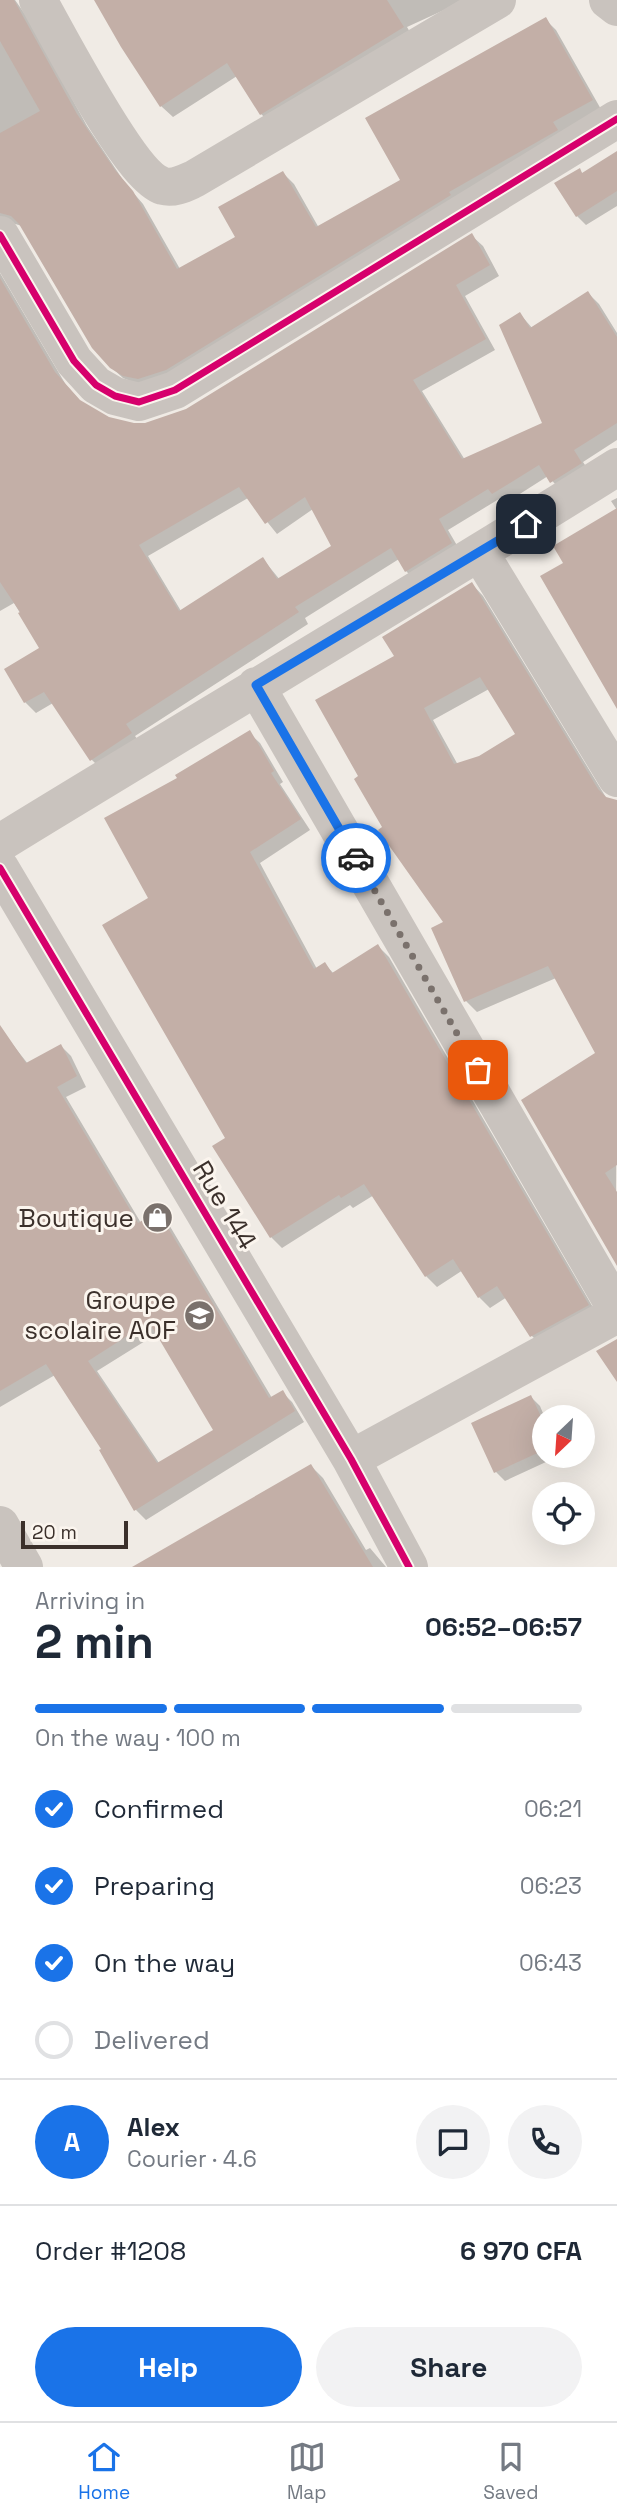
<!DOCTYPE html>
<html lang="en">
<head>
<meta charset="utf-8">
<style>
	:root { --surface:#fff; --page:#f2f2f3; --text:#1f2937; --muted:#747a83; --line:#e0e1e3; --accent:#1a73e8 }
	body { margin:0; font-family:"Space Grotesk",sans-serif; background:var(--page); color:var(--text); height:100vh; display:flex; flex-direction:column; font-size:26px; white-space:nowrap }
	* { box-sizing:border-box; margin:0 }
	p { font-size:23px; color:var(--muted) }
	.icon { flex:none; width:38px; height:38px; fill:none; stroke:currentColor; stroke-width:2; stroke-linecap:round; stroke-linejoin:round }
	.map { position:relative; height:1567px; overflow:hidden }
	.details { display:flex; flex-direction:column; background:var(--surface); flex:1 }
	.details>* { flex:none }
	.needle { width:46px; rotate:205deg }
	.tools { position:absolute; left:532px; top:1405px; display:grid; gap:14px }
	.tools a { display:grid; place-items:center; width:63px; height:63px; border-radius:50%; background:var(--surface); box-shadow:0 7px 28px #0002; font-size:35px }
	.scale { position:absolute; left:21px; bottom:18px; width:107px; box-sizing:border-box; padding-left:7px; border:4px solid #3b302b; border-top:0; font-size:19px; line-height:24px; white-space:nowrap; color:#3b302b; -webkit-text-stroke:5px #fbf5ee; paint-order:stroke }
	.pin { position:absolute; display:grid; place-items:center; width:60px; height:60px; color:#fff; margin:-30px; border-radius:14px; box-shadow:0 4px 10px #0006 }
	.courier { position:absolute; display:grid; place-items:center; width:70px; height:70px; margin:-35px; border:5px solid #1a73e8; border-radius:50%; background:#fff; color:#222; box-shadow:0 2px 9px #0007 }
	.head em { font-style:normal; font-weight:600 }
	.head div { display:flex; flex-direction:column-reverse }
	.head { display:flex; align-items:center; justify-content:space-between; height:119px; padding:0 35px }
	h1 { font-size:46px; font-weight:600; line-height:52px }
	.bar { display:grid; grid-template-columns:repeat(4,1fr); gap:10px 7px; align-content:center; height:84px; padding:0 35px }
	.bar i { height:9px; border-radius:5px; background:var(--line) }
	.bar .current { background:var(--accent) }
	.bar p { grid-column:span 4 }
	.line { display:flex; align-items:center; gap:18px; padding:0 35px; border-top:2px solid var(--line) }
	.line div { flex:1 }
	.round { display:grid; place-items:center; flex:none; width:74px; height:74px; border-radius:37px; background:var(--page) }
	ol { padding:0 35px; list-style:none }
	li { display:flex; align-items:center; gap:21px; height:77px }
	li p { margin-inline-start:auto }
	li .icon { padding:7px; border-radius:50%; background:var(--accent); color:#fff; stroke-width:4 }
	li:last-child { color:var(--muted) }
	li i { width:38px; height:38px; border:4px solid var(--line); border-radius:50% }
	.button { display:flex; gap:14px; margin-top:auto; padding:14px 35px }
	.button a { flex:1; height:80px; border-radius:42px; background:var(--accent); color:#fff; font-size:28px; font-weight:600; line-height:80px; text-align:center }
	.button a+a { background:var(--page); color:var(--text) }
	.tabs { display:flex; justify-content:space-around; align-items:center; height:98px; border-top:2px solid var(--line); background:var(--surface); font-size:19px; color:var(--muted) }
	.tabs a { display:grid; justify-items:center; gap:4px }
	.tabs .current { color:var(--accent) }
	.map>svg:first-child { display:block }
	.shadow { fill:#0003; fill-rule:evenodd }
	.building { fill:#c3afa7; fill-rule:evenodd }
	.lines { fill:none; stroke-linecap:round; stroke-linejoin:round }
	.street { stroke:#c9c3be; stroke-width:38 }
	.cycleway-casing { stroke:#fbf5ee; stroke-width:11 }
	.cycleway { stroke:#d6006c; stroke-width:7 }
	.done { stroke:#7a716c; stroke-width:7; stroke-dasharray:0 12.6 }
	.route { stroke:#1a73e8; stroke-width:9 }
	.labels { text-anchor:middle; stroke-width:6; stroke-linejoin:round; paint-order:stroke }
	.street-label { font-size:26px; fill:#3b302b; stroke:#fbf5ee }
	.poi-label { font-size:26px; fill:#3b302b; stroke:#fbf5ee; text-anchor:end }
</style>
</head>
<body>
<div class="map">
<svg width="617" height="1567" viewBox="0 0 617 1567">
	<rect width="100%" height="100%" fill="#f0ebe5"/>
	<!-- shadow -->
	<path class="shadow" d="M 0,0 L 15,0 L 27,17 L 87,126 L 125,183 L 143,204 L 180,269 L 237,237 L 283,173 L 294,184 L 319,228 L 403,180 L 546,20 L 556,30 L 602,111 L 150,389 L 123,378 L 111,367 L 22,226 L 12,223 L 0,226 Z
		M 96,0 L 466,0 L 407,27 L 414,39 L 273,125 L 261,114 L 237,76 L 173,117 L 161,106 Z
		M 617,153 L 617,206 L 586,225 L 577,216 L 579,170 L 583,174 Z
		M 472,236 L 483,246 L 499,276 L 465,296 L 495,350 L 422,391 L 465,460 L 544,424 L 520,314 L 533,329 L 588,293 L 599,304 L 617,333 L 617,440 L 583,462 L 591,474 L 562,492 L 548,476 L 504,504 L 499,499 L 448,530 L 462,554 L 417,582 L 406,571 L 399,559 L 305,618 L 308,624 L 135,736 L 141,744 L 102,770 L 92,760 L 53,703 L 36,713 L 25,702 L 42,649 L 14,603 L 0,611 L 0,273 L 66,385 L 82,403 L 104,417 L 133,425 L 146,424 L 183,412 ZM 248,498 L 277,534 L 313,509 L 334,546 L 280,580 L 263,559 L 181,611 L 148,556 Z
		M 617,498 L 617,706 L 565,564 L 617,510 L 611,501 Z
		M 472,584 L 483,596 L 607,799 L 617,802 L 617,1036 L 556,978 L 477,1012 L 466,1001 L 445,923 L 385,828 L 361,777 L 396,656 ZM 489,689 L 518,734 L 480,758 L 458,765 L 433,720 Z
		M 249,733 L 260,743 L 283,782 L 280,784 L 310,830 L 260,863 L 317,969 L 325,964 L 334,974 L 378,946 L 389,957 L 598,1316 L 542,1346 L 531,1335 L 507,1297 L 490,1308 L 479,1297 L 463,1270 L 437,1287 L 426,1276 L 374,1195 L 353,1208 L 350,1205 L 282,1248 L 271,1237 L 214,1147 L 228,1139 L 151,899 L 179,779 Z
		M 6,1036 L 28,1064 L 61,1046 L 71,1056 L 86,1087 L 66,1097 L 141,1223 L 158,1213 L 168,1223 L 272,1398 L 282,1392 L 292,1402 L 304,1422 L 146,1520 L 136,1510 L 104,1450 L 55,1375 L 0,1407 L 0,1039 ZM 158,1333 L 216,1431 L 159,1463 L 97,1371 Z
		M 617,1045 L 616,1186 L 617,1263 L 523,1101 Z
		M 531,1397 L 540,1406 L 545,1418 L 544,1456 L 559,1456 L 505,1481 L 496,1472 Z
		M 311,1466 L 323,1478 L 366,1550 L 370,1548 L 386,1567 L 174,1567 Z"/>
	<!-- building -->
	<path class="building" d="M 0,0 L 14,0 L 77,114 L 115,170 L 133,191 L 177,269 L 235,237 L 218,207 L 283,171 L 316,227 L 400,180 L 365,118 L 546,17 L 593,100 L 553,122 L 558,130 L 449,192 L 451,195 L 166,370 L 138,379 L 123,376 L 110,368 L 92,348 L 19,224 L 11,216 L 0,213 L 0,133 L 40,111 L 0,41 Z
		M 94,0 L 387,0 L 404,27 L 260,115 L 227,63 L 160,107 L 121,47 Z
		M 617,151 L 617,191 L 576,217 L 554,183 L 580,168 L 582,173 Z
		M 472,233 L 490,265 L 456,285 L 486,339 L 413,380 L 462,459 L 542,423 L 499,325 L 520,312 L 530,328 L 588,291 L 617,337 L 617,423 L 574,450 L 582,463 L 550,483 L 539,465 L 492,494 L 488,489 L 439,519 L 452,543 L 405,572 L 391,548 L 295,607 L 299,612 L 126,724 L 132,733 L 90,761 L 44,692 L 24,703 L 4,669 L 39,648 L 18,613 L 20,612 L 0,582 L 0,278 L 55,372 L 80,400 L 109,417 L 134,423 L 145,423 L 186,409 ZM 239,487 L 265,524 L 305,497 L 331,546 L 277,579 L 263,557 L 179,611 L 139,545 Z
		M 617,508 L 617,709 L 540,576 L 563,563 L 553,546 Z
		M 472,582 L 598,789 L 606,797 L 617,800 L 617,1165 L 605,1173 L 617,1192 L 617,1266 L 521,1100 L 595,1053 L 548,966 L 464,1002 L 431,928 L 443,922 L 378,830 L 382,827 L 354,779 L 358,776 L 315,700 L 394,656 L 382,637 ZM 480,677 L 515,734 L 479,756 L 454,764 L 424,708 Z
		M 250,730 L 274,771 L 271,773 L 301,819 L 250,852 L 314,969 L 325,962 L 332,973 L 378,944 L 589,1305 L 530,1337 L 497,1286 L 478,1298 L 453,1259 L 425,1277 L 364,1184 L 341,1198 L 339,1195 L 270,1238 L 212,1146 L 225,1138 L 102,925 L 148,898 L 104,818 L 177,778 L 175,775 Z
		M 0,1025 L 26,1063 L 61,1044 L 77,1076 L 57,1087 L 138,1223 L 158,1211 L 269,1398 L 283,1390 L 295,1411 L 134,1511 L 99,1450 L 101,1449 L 46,1364 L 0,1391 ZM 149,1322 L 213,1430 L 157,1463 L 88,1361 Z
		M 617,1339 L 617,1382 L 596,1351 Z
		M 531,1395 L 544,1423 L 544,1450 L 494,1473 L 471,1423 Z
		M 311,1464 L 373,1567 L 132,1567 Z"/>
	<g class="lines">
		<!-- street -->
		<path class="street" d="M 38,0 C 58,35 130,176 163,186 C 174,189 185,183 194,179 L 497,0
			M 608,0 L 617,7
			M 0,235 L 74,361 L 96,385 L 115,396 L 139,402 L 175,390 L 617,119
			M 480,553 L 617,778
			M 256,686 L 617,1310
			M 0,843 C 205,717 413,595 617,467
			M 0,868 L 351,1459 L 409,1567
			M 351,1459 L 617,1314
			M 0,1525 L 24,1567"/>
		<defs>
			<path id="cycleway" d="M 0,235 L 74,361 L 96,385 L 115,396 L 139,402 L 175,390 L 617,119
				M 0,868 L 351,1459 L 409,1567"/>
		</defs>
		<!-- cycleway casing -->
		<use href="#cycleway" class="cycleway-casing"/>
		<!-- cycleway -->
		<use href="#cycleway" class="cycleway"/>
	</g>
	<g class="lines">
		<!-- done -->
		<path class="done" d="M 356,858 L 478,1070"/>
		<!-- route -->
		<path class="route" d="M 356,858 L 256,685 L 526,524"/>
	</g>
	<!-- icons -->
	<defs>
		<symbol id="shop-disc" viewBox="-11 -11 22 22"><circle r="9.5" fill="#7a716c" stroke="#fbf5ee"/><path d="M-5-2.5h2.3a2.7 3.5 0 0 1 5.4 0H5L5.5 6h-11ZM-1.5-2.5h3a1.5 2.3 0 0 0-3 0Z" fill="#fff"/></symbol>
		<symbol id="school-disc" viewBox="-11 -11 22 22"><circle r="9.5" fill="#7a716c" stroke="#fbf5ee"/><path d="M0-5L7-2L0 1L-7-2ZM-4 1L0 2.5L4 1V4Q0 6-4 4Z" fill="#fff"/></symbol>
	</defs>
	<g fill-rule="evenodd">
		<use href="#shop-disc" x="140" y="1200" width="35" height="35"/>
		<use href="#school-disc" x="182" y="1298" width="35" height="35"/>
	</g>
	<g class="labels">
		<!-- street labels -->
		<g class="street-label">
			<text transform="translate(225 1205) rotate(59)" y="9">Rue 144</text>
		</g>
		<!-- poi labels -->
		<g class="poi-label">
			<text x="134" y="1227">Boutique</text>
			<text x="176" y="1309">Groupe<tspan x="176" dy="30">scolaire AOF</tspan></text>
		</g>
	</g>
</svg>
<div class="tools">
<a><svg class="needle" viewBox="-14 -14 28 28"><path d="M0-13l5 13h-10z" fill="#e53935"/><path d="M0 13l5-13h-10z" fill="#747a83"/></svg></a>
<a><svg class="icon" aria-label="locate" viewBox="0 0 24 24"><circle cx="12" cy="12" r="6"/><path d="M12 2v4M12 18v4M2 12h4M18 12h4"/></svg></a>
</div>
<div class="scale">20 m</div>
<div class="pin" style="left:478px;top:1070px;background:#ea580c"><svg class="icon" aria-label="bag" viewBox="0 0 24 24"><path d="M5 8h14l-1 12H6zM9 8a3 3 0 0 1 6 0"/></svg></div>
<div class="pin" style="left:526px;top:524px;background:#1f2937"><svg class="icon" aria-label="home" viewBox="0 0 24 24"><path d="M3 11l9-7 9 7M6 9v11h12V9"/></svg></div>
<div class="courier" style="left:356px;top:858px"><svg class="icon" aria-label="car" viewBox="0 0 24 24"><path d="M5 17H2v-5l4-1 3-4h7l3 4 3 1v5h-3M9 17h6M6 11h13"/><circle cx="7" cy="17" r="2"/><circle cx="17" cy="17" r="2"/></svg></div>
</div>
<section class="details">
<div class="head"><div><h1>2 min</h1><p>Arriving in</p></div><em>06:52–06:57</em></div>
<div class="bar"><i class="current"></i><i class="current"></i><i class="current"></i><i></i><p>On the way · 100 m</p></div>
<ol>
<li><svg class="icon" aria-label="check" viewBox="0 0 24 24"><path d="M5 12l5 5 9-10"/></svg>Confirmed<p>06:21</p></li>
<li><svg class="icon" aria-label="check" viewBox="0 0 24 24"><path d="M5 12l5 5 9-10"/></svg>Preparing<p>06:23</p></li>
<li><svg class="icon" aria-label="check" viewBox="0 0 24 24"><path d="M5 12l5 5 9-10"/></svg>On the way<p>06:43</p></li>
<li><i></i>Delivered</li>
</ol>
<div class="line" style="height:126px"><b class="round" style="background:var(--accent);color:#fff">A</b><div><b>Alex</b><p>Courier · 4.6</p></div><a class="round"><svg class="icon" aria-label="chat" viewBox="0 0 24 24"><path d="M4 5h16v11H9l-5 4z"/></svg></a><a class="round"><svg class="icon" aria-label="phone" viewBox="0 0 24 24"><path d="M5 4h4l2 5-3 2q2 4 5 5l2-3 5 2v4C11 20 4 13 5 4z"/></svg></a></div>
<div class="line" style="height:91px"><div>Order #1208</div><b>6 970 CFA</b></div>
<div class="button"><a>Help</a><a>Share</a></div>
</section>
<nav class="tabs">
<a class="current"><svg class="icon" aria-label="home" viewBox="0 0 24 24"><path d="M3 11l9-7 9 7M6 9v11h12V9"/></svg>Home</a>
<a><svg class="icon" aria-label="map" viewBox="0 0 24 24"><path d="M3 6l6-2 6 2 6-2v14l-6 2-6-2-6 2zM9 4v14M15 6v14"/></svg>Map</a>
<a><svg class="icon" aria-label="saved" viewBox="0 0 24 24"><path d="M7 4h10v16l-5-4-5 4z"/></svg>Saved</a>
</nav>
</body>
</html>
